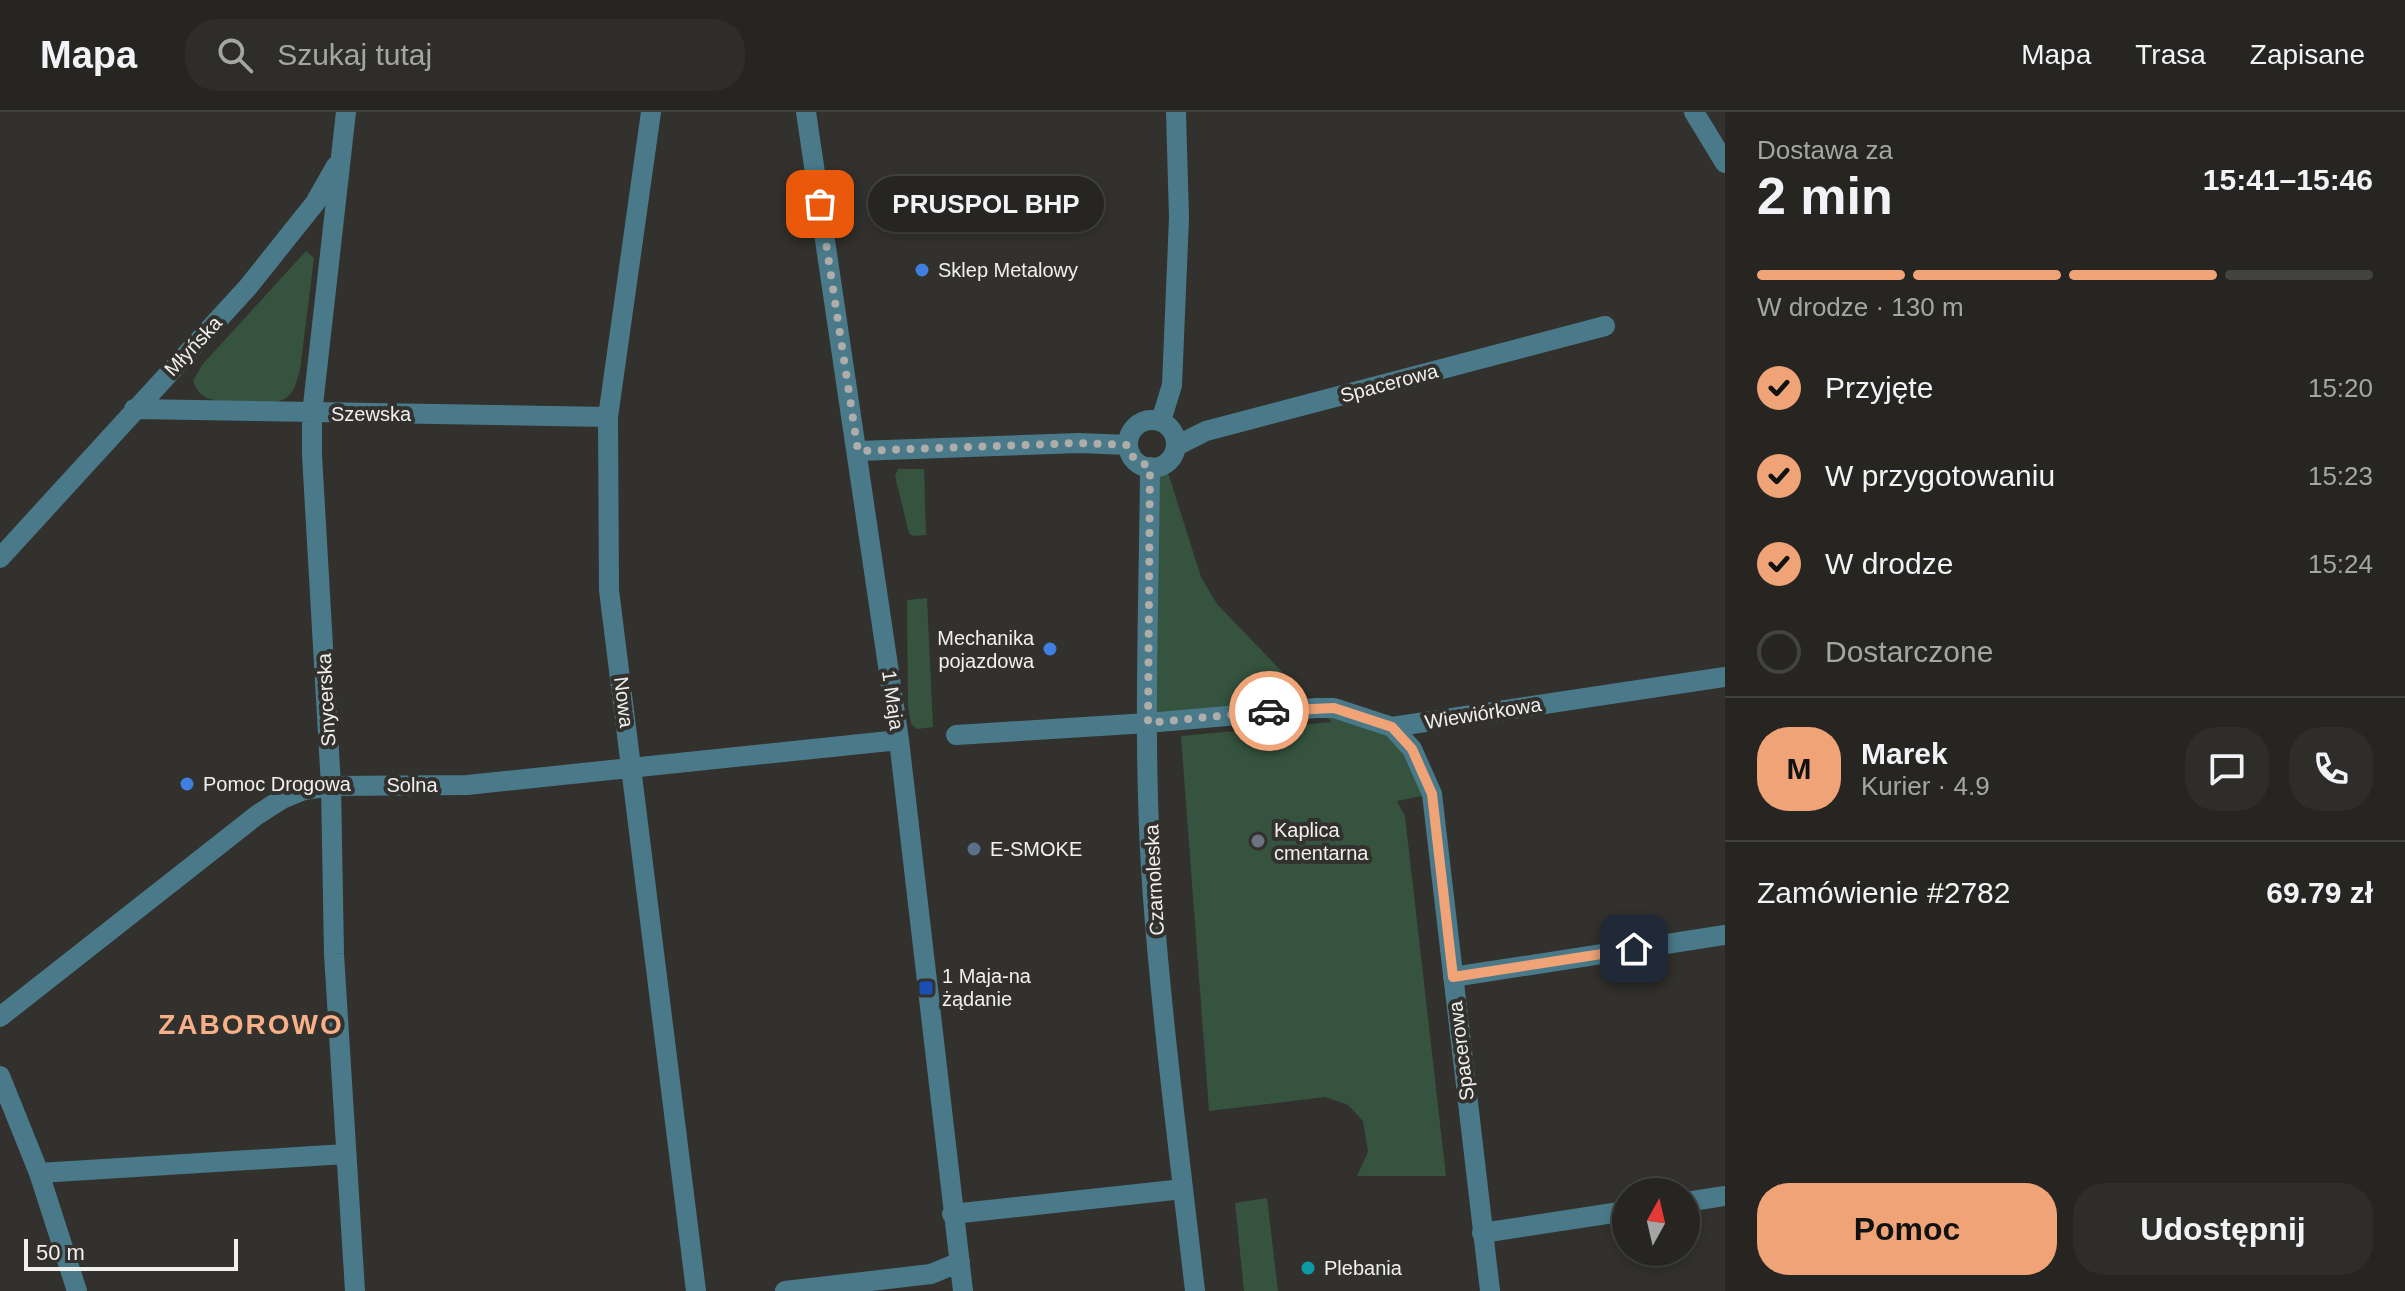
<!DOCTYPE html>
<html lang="pl">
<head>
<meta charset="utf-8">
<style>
	:root { --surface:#262522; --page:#2e2d2a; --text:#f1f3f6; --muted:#a4a5a5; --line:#424240; --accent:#efa377 }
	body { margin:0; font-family:Helvetica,sans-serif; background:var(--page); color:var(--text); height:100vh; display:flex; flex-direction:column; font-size:30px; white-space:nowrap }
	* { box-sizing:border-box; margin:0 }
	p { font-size:26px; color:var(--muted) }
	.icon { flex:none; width:44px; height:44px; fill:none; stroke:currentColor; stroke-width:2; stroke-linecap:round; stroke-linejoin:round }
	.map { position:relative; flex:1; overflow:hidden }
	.drawer { display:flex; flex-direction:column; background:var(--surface); width:680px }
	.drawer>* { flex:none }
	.needle { width:52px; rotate:8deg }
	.buttons { position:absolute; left:1612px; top:1066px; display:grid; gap:16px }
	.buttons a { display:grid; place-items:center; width:88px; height:88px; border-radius:50%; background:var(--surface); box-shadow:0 4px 12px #0003,0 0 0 2px var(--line); font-size:40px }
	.scale { position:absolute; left:24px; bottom:20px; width:214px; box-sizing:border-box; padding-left:8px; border:4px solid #f1f0ee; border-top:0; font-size:22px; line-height:28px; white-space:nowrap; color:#f1f0ee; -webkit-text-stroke:6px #32312d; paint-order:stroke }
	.pin { position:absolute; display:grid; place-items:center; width:68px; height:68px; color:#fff; margin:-34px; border-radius:16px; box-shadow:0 4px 12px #0006 }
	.courier { position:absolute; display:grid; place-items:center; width:80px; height:80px; margin:-40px; border:6px solid #efa377; border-radius:50%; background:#fff; color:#222; box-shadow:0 2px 10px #0007 }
	.bubble { position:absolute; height:56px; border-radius:28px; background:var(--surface); box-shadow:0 4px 12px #0003,0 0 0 2px var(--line); font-size:26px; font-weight:700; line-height:56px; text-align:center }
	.overview em { font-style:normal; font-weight:700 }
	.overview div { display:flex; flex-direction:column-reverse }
	.overview { display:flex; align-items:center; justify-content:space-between; height:136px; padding:0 32px }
	h1 { font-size:52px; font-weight:700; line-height:60px }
	.bar { display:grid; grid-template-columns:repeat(4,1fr); gap:12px 8px; align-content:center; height:96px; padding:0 32px }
	.bar i { height:10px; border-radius:6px; background:var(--line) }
	.bar .active { background:var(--accent) }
	.bar p { grid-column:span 4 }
	.line { display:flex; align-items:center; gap:20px; padding:0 32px; border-top:2px solid var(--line) }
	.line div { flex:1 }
	.round { display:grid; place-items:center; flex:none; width:84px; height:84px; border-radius:32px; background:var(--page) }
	ol { padding:0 32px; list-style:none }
	li { display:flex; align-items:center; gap:24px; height:88px }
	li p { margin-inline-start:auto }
	li .icon { padding:8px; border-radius:50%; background:var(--accent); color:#111; stroke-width:4 }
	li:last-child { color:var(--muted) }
	li i { width:44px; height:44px; border:4px solid var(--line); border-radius:50% }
	.cta { display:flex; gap:16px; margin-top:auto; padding:16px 32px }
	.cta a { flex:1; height:92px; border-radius:32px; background:var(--accent); color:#111; font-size:32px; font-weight:700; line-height:92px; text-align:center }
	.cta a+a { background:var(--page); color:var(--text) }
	header { display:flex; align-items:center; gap:48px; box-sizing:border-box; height:112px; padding:0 40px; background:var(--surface); border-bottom:2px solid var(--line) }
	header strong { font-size:38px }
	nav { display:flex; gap:44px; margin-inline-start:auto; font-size:28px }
	.search { width:560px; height:72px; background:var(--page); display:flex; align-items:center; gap:20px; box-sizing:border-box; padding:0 28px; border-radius:32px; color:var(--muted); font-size:30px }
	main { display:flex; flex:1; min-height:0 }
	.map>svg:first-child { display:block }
	.green { fill:#35533f }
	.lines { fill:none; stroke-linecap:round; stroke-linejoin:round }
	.minor { stroke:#4a7a8a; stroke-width:20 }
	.done { stroke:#aeadaa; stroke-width:8; stroke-dasharray:0 14.4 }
	.route { stroke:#efa377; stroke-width:10 }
	.shop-dot { fill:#3f7fe0; stroke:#32312d; stroke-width:3 }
	.worship-dot { fill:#6b7280; stroke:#32312d; stroke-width:3 }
	.service-dot { fill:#5c6f8a; stroke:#32312d; stroke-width:3 }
	.transit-dot { fill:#1a4fb4; stroke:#32312d; stroke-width:3 }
	.culture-dot { fill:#0f9aa8; stroke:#32312d; stroke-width:3 }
	.labels { text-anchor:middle; stroke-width:8; stroke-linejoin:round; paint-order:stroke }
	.poi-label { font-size:20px; fill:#f1f0ee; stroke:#32312d; text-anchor:start }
	.street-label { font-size:20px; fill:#f1f0ee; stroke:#32312d }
	.district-label { font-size:28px; font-weight:bold; letter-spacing:2px; fill:#f7b087; stroke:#32312d }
</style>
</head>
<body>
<header>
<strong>Mapa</strong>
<div class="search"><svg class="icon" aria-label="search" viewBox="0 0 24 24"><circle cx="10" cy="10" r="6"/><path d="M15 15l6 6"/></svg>Szukaj tutaj</div>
<nav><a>Mapa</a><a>Trasa</a><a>Zapisane</a></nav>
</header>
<main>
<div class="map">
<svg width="1725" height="1179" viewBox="0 0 1725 1179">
	<rect width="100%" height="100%" fill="#32312d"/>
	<!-- green -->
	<path class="green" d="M 306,139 L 314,146 L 300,258 C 297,267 295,280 286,286 C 276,294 222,291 210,287 C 200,284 196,277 193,269 L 202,253 Z
		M 1165,351 L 1201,465 L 1217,492 L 1316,595 L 1392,615 L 1432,682 L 1397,689 L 1405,704 L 1446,1064 L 1357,1064 L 1368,1040 L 1363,1009 L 1348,993 L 1325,985 L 1209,999 L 1181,624 L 1332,610 L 1316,596 L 1148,611 L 1159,354 Z
		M 898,357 L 924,357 L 926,423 L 913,424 L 909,421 L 895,364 Z
		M 927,486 L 933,615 L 917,617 L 911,612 L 908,595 L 907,488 Z
		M 1267,1086 L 1278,1179 L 1244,1179 L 1235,1091 Z"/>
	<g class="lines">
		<!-- minor -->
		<path class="minor" d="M 346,0 L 312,302 L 312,343 L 331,674 L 334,842 L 355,1179
			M 651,0 L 608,305 L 609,478 L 696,1179
			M 806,0 L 899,628 L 963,1179
			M 1694,0 L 1725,51
			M 134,297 L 608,305
			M1128 332a24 24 0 1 1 48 0a24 24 0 1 1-48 0Z
			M 1161,309 L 1172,273 L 1179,106 L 1176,0
			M 1176,334 L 1206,319 L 1605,214
			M 858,339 L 1079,331 L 1128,333
			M 1150,355 C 1149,498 1142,643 1153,786 C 1163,918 1180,1048 1195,1179
			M 0,446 L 248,175 L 315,91 L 336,54
			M 1392,615 L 1412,637 L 1432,682 L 1490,1179
			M 956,623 L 1148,611 L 1316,596 L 1334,596 L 1392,615 L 1725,565
			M 1453,865 L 1725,823
			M 0,905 L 257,703 L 282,687 L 304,678 L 331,674 L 467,673 L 899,628
			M 0,964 L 39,1061 L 77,1179
			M 39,1061 L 345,1042
			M 1686,1090 L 1725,1084
			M 952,1102 L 1183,1077
			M 1482,1121 L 1626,1099
			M 785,1179 L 931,1162 L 960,1150"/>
	</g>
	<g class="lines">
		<!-- done -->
		<path class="done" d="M 820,92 L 858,339 L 1079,331 L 1128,333 L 1134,347 L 1150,355 L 1148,611 L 1269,599"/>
		<!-- route -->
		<path class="route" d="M 1269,599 L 1334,596 L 1392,615 L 1412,637 L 1432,682 L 1453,865 L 1634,837"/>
	</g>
	<!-- markers -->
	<g class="shop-dot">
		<circle cx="922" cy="158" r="8"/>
		<circle cx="1050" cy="537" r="8"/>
		<circle cx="187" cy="672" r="8"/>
	</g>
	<circle class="worship-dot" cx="1258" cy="729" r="8"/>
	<circle class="service-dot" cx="974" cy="737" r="8"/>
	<rect class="transit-dot" x="918" y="868" width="16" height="16" rx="4"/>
	<circle class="culture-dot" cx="1308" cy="1156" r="8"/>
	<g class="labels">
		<!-- poi labels -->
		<g class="poi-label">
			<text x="938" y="165">Sklep Metalowy</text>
			<text x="1034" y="533" text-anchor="end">Mechanika<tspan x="1034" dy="23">pojazdowa</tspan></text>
			<text x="203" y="679">Pomoc Drogowa</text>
			<text x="1274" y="725">Kaplica<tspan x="1274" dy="23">cmentarna</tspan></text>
			<text x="990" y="744">E-SMOKE</text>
			<text x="942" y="871">1 Maja-na<tspan x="942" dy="23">żądanie</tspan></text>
			<text x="1324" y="1163">Plebania</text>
		</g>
		<!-- street labels -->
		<g class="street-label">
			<text transform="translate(193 234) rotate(-47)" y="7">Młyńska</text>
			<text transform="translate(1389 271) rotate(-15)" y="7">Spacerowa</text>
			<text x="371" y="309">Szewska</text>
			<text transform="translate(326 588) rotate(-93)" y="7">Snycerska</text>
			<text transform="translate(893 588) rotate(82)" y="7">1 Maja</text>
			<text transform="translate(624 590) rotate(83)" y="7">Nowa</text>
			<text transform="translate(1483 601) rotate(-9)" y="7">Wiewiórkowa</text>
			<text x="412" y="680">Solna</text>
			<text transform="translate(1154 768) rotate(-93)" y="7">Czarnoleska</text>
			<text transform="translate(1461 939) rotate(-97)" y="7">Spacerowa</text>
		</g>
		<!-- district labels -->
		<g class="district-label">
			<text x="251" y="922">ZABOROWO</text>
		</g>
	</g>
</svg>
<div class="buttons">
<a><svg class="needle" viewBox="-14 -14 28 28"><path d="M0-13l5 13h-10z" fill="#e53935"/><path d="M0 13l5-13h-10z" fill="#a4a5a5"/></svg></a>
</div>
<div class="scale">50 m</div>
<div class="pin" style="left:820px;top:92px;background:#ea580c"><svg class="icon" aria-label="bag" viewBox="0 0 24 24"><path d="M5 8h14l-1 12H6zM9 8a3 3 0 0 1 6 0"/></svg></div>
<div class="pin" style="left:1634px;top:837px;background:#1f2937"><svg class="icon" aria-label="home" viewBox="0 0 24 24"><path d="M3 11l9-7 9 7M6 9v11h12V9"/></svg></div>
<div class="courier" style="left:1269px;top:599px"><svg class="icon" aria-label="car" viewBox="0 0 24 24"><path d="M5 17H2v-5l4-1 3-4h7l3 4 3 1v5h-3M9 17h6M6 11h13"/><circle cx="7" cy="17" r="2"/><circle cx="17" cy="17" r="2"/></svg></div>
<div class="bubble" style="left:868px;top:64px;width:236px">PRUSPOL BHP</div>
</div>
<section class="drawer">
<div class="overview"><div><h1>2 min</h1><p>Dostawa za</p></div><em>15:41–15:46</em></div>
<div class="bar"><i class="active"></i><i class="active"></i><i class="active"></i><i></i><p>W drodze · 130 m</p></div>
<ol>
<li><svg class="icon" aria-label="check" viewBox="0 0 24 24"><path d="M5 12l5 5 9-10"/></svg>Przyjęte<p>15:20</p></li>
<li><svg class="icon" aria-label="check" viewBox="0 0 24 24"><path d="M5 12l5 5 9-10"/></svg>W przygotowaniu<p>15:23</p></li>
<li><svg class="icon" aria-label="check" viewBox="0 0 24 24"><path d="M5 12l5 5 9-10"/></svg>W drodze<p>15:24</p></li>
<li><i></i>Dostarczone</li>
</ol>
<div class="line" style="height:144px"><b class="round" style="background:var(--accent);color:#111">M</b><div><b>Marek</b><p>Kurier · 4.9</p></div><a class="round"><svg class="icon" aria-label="chat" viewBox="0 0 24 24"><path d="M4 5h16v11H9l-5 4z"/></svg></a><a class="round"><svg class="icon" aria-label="phone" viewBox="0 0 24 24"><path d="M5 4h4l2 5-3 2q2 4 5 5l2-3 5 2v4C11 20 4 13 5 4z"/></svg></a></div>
<div class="line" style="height:104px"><div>Zamówienie #2782</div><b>69.79 zł</b></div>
<div class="cta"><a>Pomoc</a><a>Udostępnij</a></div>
</section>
</main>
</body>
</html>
